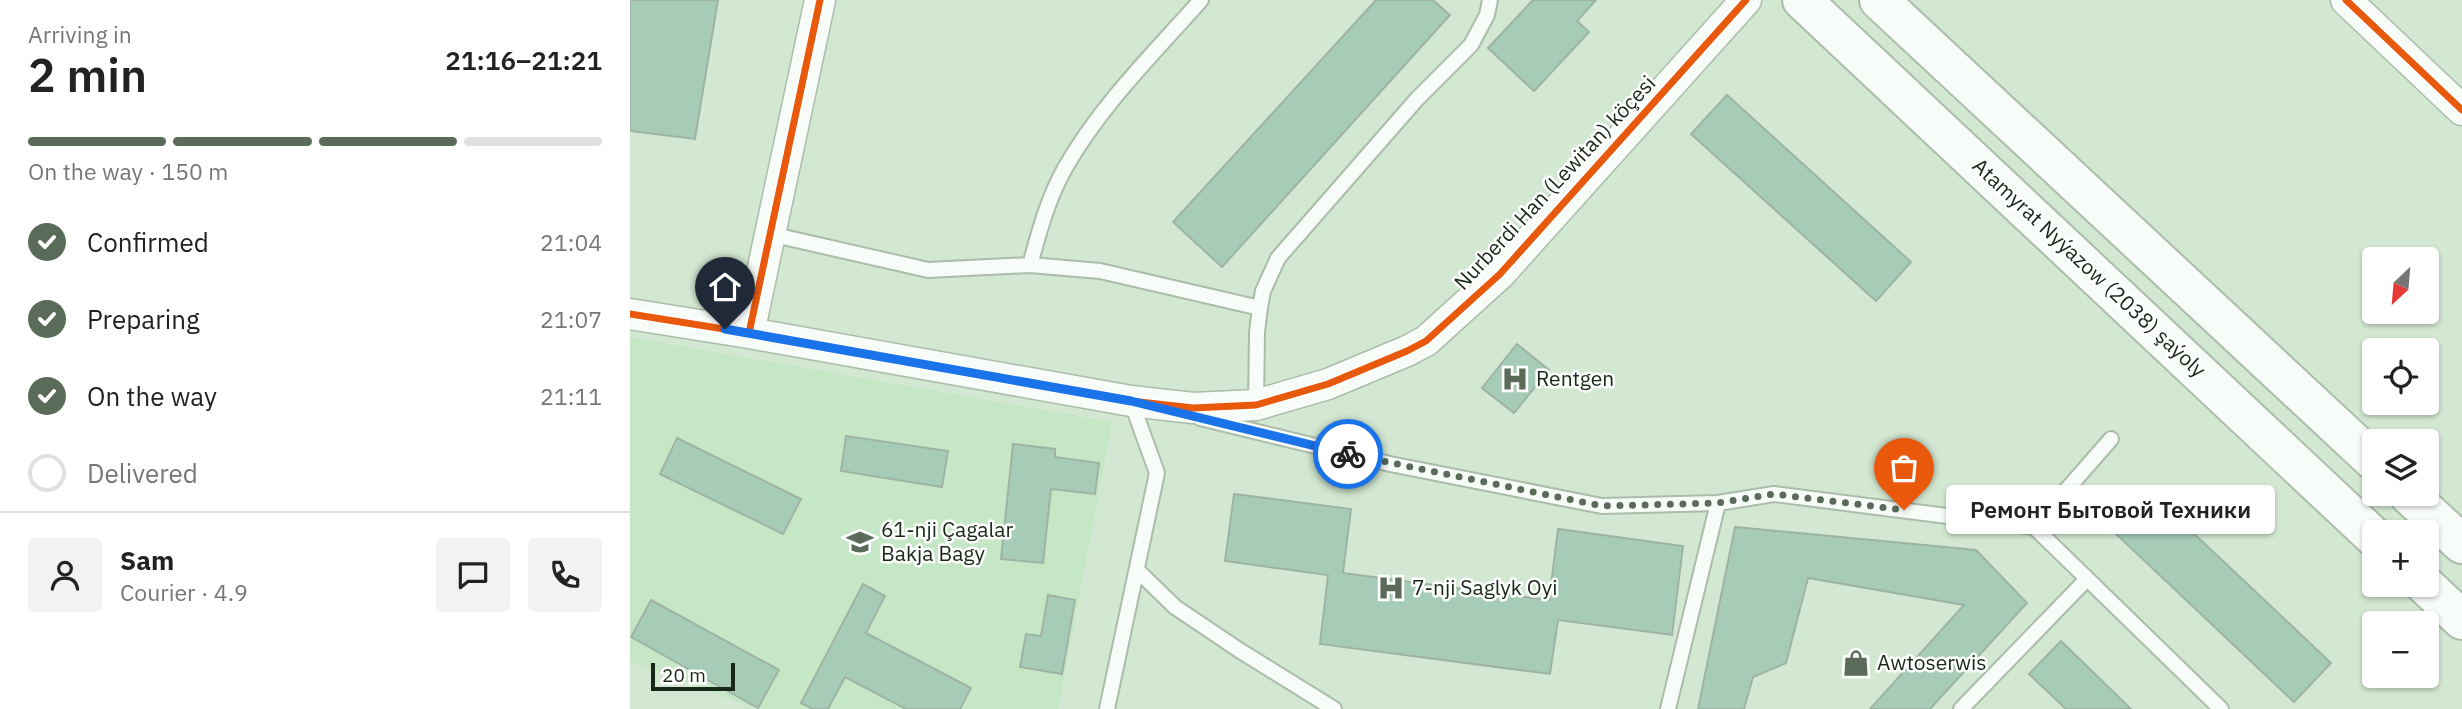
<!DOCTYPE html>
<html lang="en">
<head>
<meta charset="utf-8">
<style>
	:root { --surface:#fff; --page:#f2f2f2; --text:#222; --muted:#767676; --line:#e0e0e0; --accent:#5a6b59 }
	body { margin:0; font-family:"IBM Plex Sans",sans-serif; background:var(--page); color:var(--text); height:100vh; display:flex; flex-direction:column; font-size:26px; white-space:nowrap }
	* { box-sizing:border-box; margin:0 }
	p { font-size:23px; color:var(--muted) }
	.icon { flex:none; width:38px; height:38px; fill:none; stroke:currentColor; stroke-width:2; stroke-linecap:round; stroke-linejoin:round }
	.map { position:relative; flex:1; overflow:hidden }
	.details { display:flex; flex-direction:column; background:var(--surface); width:630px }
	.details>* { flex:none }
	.needle { width:46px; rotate:206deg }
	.controls { position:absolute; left:1732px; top:247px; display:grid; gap:14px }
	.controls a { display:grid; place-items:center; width:77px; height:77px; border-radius:7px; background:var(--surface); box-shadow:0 2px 5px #0004; font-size:35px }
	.scale { position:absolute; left:21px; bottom:18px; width:84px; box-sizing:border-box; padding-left:7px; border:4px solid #192718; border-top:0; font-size:19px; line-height:24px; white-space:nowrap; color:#192718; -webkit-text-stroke:5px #fff; paint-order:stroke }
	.pin { position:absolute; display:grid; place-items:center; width:60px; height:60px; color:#fff; margin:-72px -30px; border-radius:50% 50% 50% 0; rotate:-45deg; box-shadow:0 0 7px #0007 }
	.pin .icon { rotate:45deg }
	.courier { position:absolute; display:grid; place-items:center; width:70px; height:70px; margin:-35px; border:5px solid #1a73e8; border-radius:50%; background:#fff; color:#222; box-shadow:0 2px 9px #0007 }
	.bubble { position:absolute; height:49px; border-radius:7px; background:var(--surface); box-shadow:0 2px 5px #0004; font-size:23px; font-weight:600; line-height:49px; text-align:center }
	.overview em { font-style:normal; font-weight:600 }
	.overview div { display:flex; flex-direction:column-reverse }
	.overview { display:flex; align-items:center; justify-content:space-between; height:119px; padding:0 28px }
	h1 { font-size:46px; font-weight:600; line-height:52px }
	.bar { display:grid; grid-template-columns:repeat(4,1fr); gap:10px 7px; align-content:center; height:84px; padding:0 28px }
	.bar i { height:9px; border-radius:5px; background:var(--line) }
	.bar .current { background:var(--accent) }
	.bar p { grid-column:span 4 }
	.line { display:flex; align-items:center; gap:18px; padding:0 28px; border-top:2px solid var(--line) }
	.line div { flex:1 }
	.round { display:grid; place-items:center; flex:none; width:74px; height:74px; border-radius:7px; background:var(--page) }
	ol { padding:0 28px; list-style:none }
	li { display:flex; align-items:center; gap:21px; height:77px }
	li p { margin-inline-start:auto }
	li .icon { padding:7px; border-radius:50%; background:var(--accent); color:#fff; stroke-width:4 }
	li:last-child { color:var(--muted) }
	li i { width:38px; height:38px; border:4px solid var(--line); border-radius:50% }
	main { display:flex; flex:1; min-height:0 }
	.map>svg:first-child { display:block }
	.built { fill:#c6e7c5 }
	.building { fill:#a6ccb8; stroke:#9fb3a4; stroke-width:2 }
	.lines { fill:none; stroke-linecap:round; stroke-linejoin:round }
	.lane-casing { stroke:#abbcab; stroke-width:18 }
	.street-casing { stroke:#abbcab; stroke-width:33 }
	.primary-casing { stroke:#abbcab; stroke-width:42 }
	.lane { stroke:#f8fcf8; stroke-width:14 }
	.street { stroke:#f8fcf8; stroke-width:30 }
	.primary { stroke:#f8fcf8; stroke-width:38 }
	.cycleway-casing { stroke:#fff; stroke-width:11 }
	.cycleway { stroke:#e8590c; stroke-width:7 }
	.done { stroke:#5a6b59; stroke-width:7; stroke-dasharray:0 12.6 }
	.route { stroke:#1a73e8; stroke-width:9 }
	.labels { text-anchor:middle; stroke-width:5; stroke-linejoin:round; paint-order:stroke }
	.street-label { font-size:21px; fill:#192718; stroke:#fff }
	.poi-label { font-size:21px; fill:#192718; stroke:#fff; text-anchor:start }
</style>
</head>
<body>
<main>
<section class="details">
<div class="overview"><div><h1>2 min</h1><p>Arriving in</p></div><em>21:16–21:21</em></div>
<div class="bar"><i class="current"></i><i class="current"></i><i class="current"></i><i></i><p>On the way · 150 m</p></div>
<ol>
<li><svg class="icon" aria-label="check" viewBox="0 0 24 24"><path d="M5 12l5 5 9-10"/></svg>Confirmed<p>21:04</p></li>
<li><svg class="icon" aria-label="check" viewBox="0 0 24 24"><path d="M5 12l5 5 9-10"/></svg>Preparing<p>21:07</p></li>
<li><svg class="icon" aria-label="check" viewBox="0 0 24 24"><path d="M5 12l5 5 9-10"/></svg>On the way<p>21:11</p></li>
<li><i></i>Delivered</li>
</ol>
<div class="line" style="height:126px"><a class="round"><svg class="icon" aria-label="person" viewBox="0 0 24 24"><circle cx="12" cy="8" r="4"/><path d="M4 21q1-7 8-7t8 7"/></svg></a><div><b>Sam</b><p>Courier · 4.9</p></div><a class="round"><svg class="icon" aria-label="chat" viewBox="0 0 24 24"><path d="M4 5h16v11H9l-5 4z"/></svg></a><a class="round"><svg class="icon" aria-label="phone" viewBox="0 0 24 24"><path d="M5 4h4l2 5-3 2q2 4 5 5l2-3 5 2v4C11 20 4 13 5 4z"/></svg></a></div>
</section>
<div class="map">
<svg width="1832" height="709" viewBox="0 0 1832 709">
	<rect width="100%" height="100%" fill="#d3e8d2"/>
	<!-- built -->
	<path class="built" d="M 0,337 L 482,422 L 428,709 L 125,709 L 0,661 Z"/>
	<!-- building -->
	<path class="building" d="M 0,0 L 88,0 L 65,139 L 0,131 Z
		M 746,0 L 803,0 L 820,15 L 592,267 L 543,222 Z
		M 903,0 L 966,0 L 947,21 L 959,32 L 904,91 L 858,48 Z
		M 1097,95 L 1281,262 L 1246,301 L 1061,134 Z
		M 887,344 L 919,370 L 884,413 L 852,388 Z
		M 216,436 L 318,451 L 312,487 L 211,471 Z
		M 47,438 L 171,499 L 153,534 L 30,474 Z
		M 383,444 L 425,449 L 425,457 L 469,463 L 465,494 L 421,489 L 413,563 L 371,559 Z
		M 1521,493 L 1701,663 L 1664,702 L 1484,532 Z
		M 604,494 L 721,509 L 713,573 L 919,600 L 928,529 L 1053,546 L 1042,635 L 928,620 L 920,674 L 690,644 L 698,575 L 595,561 Z
		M 1105,527 L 1346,550 L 1397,603 L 1300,709 L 1240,709 L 1334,605 L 1178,578 L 1156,663 L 1123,677 L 1114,709 L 1068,709 Z
		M 233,584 L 255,596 L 236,633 L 341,688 L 330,709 L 276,709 L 215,677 L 198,709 L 183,709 L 171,703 Z
		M 418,595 L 445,600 L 432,674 L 390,667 L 396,634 L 411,636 Z
		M 21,600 L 149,670 L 128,708 L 1,637 Z
		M 1431,641 L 1501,709 L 1436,709 L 1399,674 Z"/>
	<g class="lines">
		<defs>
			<path id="lane" d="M 140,234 L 298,270 L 400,265 C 409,232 418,198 435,168 C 471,105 523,54 571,0
				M 400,265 L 470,271 L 630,308
				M 626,405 L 627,332 L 630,308 L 633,291 L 648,258 L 787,99 L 841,45 L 857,15 L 860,0
				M 570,418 L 760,464 L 972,506 L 1088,503 L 1144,494 L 1404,527 L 1481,439
				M 1404,527 L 1591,709
				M 507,570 L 545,607 L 609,650 L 704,709
				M 477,709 L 527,473 L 501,401
				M 1038,709 L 1088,503
				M 1331,709 L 1457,579"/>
			<path id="street" d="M 1716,0 L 1832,110
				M 0,314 L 119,333 L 501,401 L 563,408 L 626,405 L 698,384 L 777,351 L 796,341 L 870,274 L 1116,0
				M 119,333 L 190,0"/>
			<path id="primary" d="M 1172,0 L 1745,538
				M 1249,0 L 1745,462
				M 1778,494 L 1832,544
				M 1794,584 L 1832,620"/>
		</defs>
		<!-- lane casing -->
		<use href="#lane" class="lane-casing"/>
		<!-- street casing -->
		<use href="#street" class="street-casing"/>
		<!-- primary casing -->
		<use href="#primary" class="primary-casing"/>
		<!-- lane -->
		<use href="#lane" class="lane"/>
		<!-- street -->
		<use href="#street" class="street"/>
		<!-- primary -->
		<use href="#primary" class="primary"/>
		<defs>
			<path id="cycleway" d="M 1716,0 L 1832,110
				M 0,314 L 119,333 L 501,401 L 563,408 L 626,405 L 698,384 L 777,351 L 796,341 L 870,274 L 1116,0
				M 119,333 L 190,0"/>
		</defs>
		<!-- cycleway casing -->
		<use href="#cycleway" class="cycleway-casing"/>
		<!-- cycleway -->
		<use href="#cycleway" class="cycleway"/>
	</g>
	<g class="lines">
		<!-- done -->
		<path class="done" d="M 718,454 L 972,506 L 1088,503 L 1144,494 L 1274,510"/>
		<!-- route -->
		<path class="route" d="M 95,329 L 501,401 L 718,454"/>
	</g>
	<!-- icons -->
	<defs>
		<symbol id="hospital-bare" viewBox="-9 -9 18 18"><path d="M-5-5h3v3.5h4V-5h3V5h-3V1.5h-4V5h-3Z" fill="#5a6b59" stroke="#fff" stroke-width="2.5" paint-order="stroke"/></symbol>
		<symbol id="school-bare" viewBox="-9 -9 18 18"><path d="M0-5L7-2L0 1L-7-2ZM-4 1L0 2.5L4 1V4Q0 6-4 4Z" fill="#5a6b59" stroke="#fff" stroke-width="2.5" paint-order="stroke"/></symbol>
		<symbol id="shop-bare" viewBox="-9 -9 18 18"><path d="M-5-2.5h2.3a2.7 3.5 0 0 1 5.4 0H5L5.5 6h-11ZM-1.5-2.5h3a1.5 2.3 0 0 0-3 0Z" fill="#5a6b59" stroke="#fff" stroke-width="2.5" paint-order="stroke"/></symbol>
	</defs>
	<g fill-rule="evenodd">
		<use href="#hospital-bare" x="866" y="360" width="38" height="38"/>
		<use href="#school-bare" x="211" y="523" width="38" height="38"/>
		<use href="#hospital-bare" x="742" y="569" width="38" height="38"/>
		<use href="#shop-bare" x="1207" y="644" width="38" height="38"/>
	</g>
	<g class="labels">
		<!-- street labels -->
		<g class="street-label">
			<text transform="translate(925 183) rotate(-47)" y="7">Nurberdi Han (Lewitan) köçesi</text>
			<text transform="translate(1459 268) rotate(43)" y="7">Atamyrat Nyýazow (2038) şaýoly</text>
		</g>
		<!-- poi labels -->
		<g class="poi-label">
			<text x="906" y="386">Rentgen</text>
			<text x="251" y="537">61-nji Çagalar<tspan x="251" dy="24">Bakja Bagy</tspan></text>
			<text x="782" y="595">7-nji Saglyk Oyi</text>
			<text x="1247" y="670">Awtoserwis</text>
		</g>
	</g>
</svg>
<div class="controls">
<a><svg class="needle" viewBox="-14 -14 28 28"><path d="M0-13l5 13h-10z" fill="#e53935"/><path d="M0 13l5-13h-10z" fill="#767676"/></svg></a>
<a><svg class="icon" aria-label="locate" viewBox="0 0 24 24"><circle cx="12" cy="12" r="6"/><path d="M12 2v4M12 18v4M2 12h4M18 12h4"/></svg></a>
<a><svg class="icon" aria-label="layers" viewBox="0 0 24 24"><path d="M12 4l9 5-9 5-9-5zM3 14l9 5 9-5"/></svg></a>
<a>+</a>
<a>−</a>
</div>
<div class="scale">20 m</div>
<div class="pin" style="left:1274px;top:510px;background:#ea580c"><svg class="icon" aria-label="bag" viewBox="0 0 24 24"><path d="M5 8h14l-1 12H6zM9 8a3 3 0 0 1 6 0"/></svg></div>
<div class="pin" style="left:95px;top:329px;background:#1f2937"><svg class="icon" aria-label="home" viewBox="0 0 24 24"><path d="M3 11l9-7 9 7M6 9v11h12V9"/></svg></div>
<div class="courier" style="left:718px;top:454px"><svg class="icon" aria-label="bike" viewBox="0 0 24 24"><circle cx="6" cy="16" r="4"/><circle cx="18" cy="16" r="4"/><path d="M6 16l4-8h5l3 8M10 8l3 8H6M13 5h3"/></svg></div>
<div class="bubble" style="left:1316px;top:485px;width:329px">Ремонт Бытовой Техники</div>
</div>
</main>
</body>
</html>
